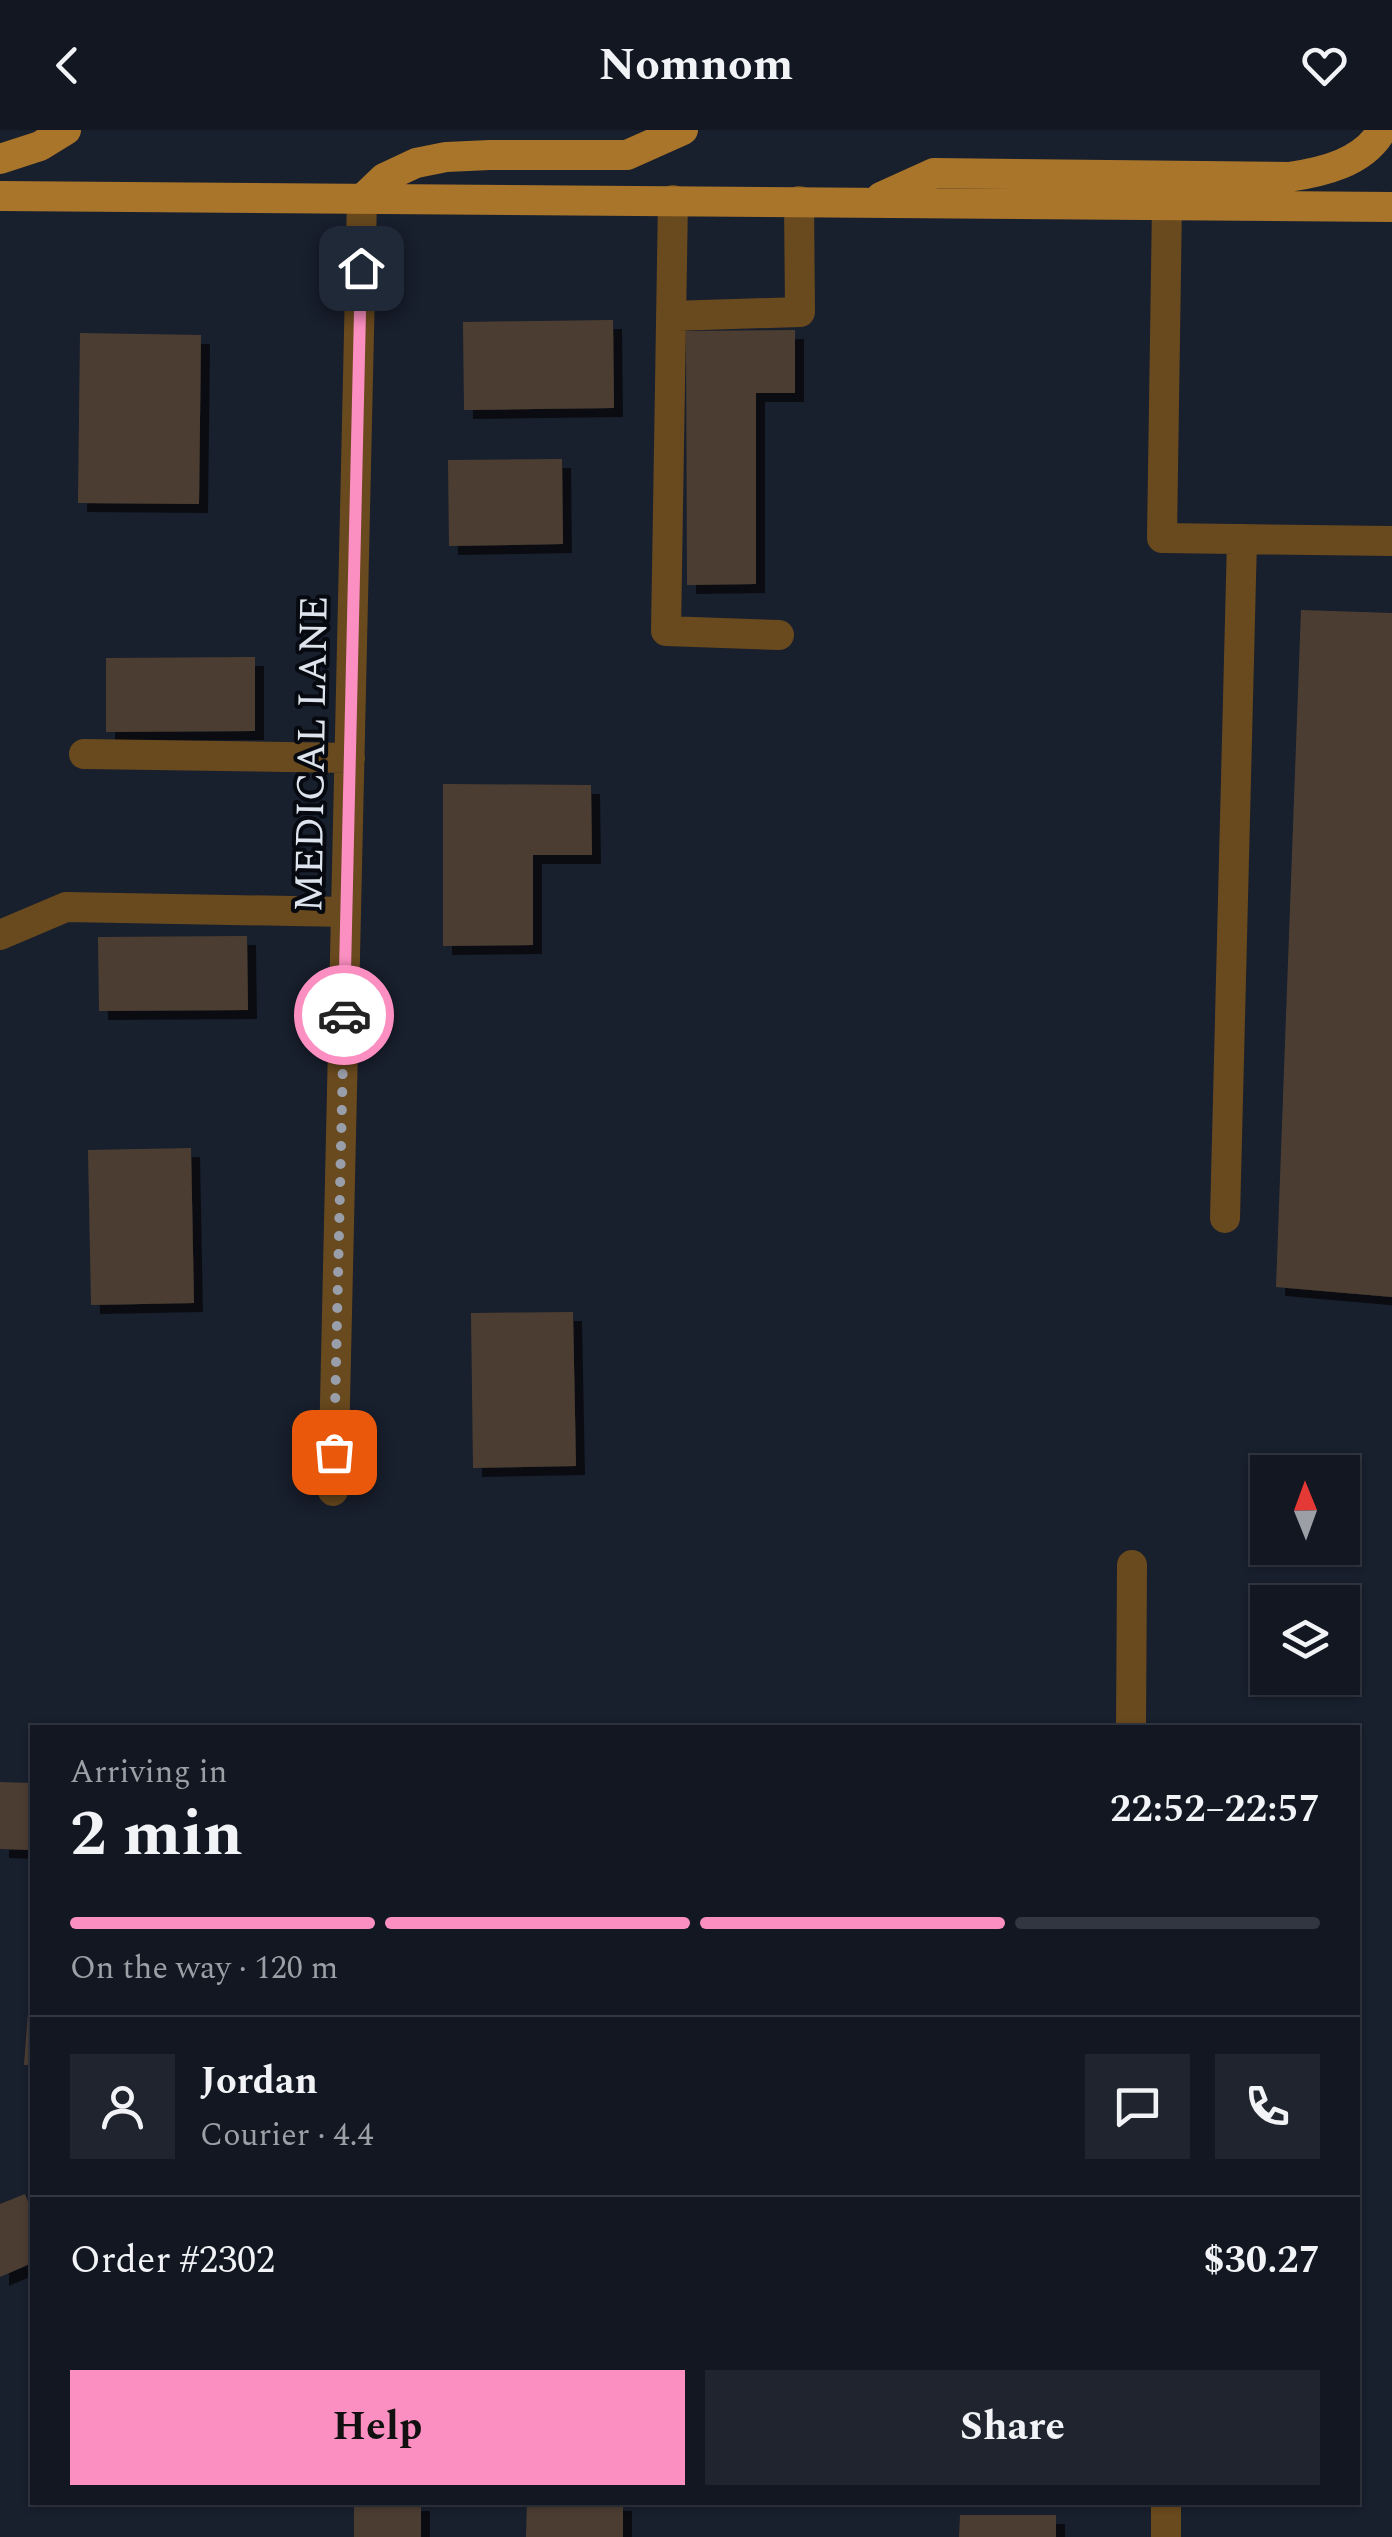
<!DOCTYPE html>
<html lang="en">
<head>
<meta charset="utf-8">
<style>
	:root { --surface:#121722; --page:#1f242f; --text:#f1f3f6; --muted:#9c9fa5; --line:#313640; --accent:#fc8fc1 }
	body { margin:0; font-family:Spectral,serif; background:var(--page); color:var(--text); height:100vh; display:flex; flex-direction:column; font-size:38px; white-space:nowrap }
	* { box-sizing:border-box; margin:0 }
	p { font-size:32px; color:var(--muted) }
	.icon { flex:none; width:55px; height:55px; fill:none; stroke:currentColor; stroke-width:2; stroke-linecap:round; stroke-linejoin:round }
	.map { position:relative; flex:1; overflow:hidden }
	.details { position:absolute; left:30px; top:1595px; width:1330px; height:780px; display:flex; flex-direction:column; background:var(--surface); border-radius:0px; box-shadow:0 2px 8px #0004,0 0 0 2px var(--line) }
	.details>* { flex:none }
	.needle { width:65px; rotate:359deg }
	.tools { position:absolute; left:1250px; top:1325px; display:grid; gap:20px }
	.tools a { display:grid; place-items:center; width:110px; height:110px; border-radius:0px; background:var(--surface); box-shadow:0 2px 8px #0004,0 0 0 2px var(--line); font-size:50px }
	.pin { position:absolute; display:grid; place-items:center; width:85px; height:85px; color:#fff; margin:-42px; border-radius:20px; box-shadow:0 5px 15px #0006 }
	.courier { position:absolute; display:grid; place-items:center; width:100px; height:100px; margin:-50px; border:8px solid #fc8fc1; border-radius:50%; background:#fff; color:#222; box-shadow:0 2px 12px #0007 }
	.head em { font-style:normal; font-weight:700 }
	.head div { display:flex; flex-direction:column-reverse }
	.head { display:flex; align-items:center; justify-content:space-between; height:170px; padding:0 40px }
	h1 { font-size:65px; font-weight:700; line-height:75px }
	.bar { display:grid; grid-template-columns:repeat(4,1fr); gap:15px 10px; align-content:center; height:120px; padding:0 40px }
	.bar i { height:12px; border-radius:8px; background:var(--line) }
	.bar .active { background:var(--accent) }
	.bar p { grid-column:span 4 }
	.line { display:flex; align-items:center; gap:25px; padding:0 40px; border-top:2px solid var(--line) }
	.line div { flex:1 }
	.round { display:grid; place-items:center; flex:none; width:105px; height:105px; border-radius:0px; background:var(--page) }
	.action { display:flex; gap:20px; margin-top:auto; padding:20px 40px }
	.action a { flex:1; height:115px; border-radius:0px; background:var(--accent); color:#111; font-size:40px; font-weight:700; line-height:115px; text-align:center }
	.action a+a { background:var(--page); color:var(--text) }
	header { display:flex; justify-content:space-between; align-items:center; height:130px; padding:0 40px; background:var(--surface); font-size:45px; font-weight:700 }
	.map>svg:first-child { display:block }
	.building { fill:#4c3e31; filter:url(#shadow) }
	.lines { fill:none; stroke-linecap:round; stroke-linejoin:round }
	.minor { stroke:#69491e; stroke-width:30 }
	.major { stroke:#a9752b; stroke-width:30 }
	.done { stroke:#999faa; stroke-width:10; stroke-dasharray:0 18 }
	.route { stroke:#fc8fc1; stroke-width:12 }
	.labels { text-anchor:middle; stroke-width:8; stroke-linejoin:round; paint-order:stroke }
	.street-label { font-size:40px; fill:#dee4ed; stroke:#06090f }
</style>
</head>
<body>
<header><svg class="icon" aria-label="back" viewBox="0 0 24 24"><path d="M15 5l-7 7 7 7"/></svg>Nomnom<svg class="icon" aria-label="heart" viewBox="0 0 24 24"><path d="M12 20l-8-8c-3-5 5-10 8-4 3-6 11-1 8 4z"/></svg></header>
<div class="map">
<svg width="1392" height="2407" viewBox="0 0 1392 2407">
	<defs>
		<filter id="shadow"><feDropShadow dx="9" dy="9" stdDeviation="0" flood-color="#0009"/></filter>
	</defs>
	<rect width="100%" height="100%" fill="#181f2d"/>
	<!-- building -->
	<path class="building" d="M 613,190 L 614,278 L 464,280 L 463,192 Z
		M 795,200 L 795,263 L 756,263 L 756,454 L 687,455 L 686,201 Z
		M 80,203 L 201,205 L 199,374 L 78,373 Z
		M 562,329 L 563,414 L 449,416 L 448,330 Z
		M 1301,480 L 1392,483 L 1392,1167 L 1276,1157 Z
		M 255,527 L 255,601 L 106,602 L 106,528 Z
		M 443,654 L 591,655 L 592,725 L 533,725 L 533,815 L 443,816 Z
		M 247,806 L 248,880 L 99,881 L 98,807 Z
		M 191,1018 L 194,1173 L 91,1175 L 88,1020 Z
		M 573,1182 L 576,1336 L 473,1338 L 471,1183 Z
		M 0,1652 L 32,1653 L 32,1720 L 0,1719 Z
		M 30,1857 L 32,1858 L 32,1935 L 24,1935 Z
		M 25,2064 L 32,2082 L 32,2133 L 0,2147 L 0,2074 Z
		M 354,2372 L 421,2372 L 421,2407 L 354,2407 Z
		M 527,2372 L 623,2372 L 623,2407 L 526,2407 Z
		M 960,2385 L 1056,2385 L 1056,2407 L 959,2407 Z"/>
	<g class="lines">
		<!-- minor -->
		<path class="minor" d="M 673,70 L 666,501 L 779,505
			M 1167,74 L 1162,408 L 1392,411
			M 671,186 L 800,182 L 799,71
			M 84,624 L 350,628
			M 0,805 L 66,777 L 346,782
			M 1225,1088 L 1242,409
			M 333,1361 L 362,69
			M 1131,1598 L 1132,1435
			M 1166,2372 L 1166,2407"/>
		<!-- major -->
		<path class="major" d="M 0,29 L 40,16 L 66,0
			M 0,66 L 1392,77
			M 881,67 L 934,43 L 1289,47 C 1322,42 1364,33 1382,0
			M 362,69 L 384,48 L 416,33 L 446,27 L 490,25 L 627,25 L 683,0"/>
	</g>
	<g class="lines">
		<!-- done -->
		<path class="done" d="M 334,1322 L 344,885"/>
		<!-- route -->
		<path class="route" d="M 344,885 L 361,138"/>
	</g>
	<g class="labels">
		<!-- street labels -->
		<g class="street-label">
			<text transform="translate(310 624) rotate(-89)" y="14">MEDICAL LANE</text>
		</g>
	</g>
</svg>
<div class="tools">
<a><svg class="needle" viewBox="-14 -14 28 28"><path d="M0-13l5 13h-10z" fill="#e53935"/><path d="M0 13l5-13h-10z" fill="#9c9fa5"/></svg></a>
<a><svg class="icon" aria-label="layers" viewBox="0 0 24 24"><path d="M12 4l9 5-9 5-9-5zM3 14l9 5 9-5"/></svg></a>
</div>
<div class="pin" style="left:334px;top:1322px;background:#ea580c"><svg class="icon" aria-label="bag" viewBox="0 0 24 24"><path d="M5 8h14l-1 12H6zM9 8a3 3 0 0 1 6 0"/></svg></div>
<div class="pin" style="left:361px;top:138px;background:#1f2937"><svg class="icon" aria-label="home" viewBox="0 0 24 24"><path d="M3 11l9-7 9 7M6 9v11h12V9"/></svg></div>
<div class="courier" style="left:344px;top:885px"><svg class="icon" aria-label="car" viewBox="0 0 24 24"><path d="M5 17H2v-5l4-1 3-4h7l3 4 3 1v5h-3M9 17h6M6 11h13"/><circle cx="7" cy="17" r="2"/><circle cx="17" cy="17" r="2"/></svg></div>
<section class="details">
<div class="head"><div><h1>2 min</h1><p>Arriving in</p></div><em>22:52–22:57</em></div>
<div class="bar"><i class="active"></i><i class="active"></i><i class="active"></i><i></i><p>On the way · 120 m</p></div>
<div class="line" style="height:180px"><a class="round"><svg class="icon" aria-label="person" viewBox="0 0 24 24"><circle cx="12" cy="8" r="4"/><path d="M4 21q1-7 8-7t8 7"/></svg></a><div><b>Jordan</b><p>Courier · 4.4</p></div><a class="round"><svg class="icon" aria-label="chat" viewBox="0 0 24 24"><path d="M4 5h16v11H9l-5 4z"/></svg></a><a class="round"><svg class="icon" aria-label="phone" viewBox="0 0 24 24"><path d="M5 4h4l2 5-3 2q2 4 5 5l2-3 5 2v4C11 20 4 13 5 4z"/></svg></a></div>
<div class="line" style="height:130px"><div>Order #2302</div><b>$30.27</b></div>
<div class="action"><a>Help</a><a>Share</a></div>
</section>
</div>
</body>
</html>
